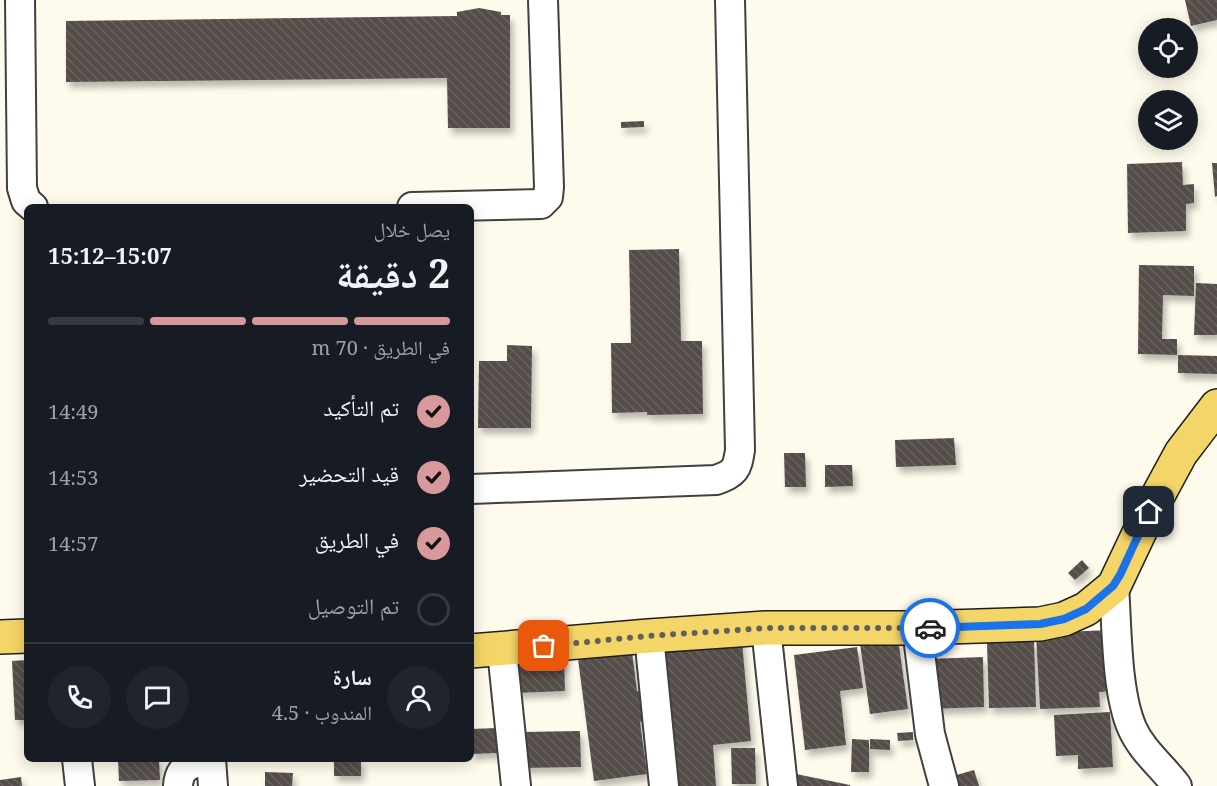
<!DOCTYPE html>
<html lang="ar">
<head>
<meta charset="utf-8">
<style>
	:root { --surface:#171b24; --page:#20242c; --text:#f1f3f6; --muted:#9ea1a6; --line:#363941; --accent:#d7999c }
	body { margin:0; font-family:"Noto Serif","Noto Naskh Arabic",serif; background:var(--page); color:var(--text); direction:rtl; height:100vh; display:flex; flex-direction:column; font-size:22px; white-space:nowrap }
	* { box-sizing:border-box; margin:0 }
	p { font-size:20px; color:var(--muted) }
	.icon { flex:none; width:33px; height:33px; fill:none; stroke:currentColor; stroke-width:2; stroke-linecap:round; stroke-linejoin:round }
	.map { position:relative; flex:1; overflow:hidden; direction:ltr }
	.drawer { position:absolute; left:24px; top:204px; width:450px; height:558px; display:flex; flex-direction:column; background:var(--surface); border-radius:9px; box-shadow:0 3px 15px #0003; direction:rtl }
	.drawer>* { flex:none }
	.buttons { position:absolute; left:1138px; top:18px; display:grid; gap:12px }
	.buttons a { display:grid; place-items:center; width:60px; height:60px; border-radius:50%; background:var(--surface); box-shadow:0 3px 15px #0003; font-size:30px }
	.pin { position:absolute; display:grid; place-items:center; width:51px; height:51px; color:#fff; margin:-26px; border-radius:12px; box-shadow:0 3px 9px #0006 }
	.courier { position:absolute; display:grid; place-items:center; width:60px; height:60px; margin:-30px; border:4px solid #1a73e8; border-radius:50%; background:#fff; color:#222; box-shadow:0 2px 8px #0007 }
	.summary em { font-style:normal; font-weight:700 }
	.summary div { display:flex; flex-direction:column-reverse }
	.summary { display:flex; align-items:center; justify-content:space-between; height:102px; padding:0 24px }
	h1 { font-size:39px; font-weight:700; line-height:45px }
	.bar { display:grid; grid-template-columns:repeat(4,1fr); gap:9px 6px; align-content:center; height:72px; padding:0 24px }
	.bar i { height:8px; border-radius:4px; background:var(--line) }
	.bar .on { background:var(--accent) }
	.bar p { grid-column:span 4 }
	.line { display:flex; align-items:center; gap:15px; padding:0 24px; border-top:2px solid var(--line) }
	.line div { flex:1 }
	.round { display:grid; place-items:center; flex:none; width:63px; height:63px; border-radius:32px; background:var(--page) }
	ol { padding:0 24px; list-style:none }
	li { display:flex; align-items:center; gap:18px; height:66px }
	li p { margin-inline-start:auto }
	li .icon { padding:6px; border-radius:50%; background:var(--accent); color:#111; stroke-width:4 }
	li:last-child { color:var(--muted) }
	li i { width:33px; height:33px; border:3px solid var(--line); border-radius:50% }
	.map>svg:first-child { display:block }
	.building { fill:url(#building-back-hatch); filter:url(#shadow) }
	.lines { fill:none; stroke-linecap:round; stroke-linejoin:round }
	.minor-casing { stroke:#404040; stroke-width:32 }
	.major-casing { stroke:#1e1e1e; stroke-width:36 }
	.minor { stroke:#fff; stroke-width:28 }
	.major { stroke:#f4d568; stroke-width:33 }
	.done { stroke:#61605b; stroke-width:6; stroke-dasharray:0 10.8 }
	.route { stroke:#1a73e8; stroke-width:8 }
</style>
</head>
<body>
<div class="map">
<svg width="1217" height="786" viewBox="0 0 1217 786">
	<defs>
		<pattern id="building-back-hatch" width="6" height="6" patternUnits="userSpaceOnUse" patternTransform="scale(1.5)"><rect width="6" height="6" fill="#554e4a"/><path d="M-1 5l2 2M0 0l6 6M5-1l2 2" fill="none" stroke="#686360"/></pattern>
		<filter id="shadow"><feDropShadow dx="3.5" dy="6" stdDeviation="3" flood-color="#0004"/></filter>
	</defs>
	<rect width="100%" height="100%" fill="#fefbed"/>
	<!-- building -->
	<path class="building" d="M 1185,0 L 1217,0 L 1217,20 L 1191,26 Z
		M 479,8 L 501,12 L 501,15 L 510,15 L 510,128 L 448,128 L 447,78 L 66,82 L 66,21 L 457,16 L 457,12 Z
		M 644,121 L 644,127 L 621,128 L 621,122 Z
		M 1182,162 L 1183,185 L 1194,184 L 1194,203 L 1186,204 L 1186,231 L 1128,233 L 1127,164 Z
		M 1212,163 L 1217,163 L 1217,196 L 1215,197 Z
		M 679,249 L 681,341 L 702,341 L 703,414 L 647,415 L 647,412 L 612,413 L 611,343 L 631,343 L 629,250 Z
		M 1139,265 L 1194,266 L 1194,296 L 1163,295 L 1162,339 L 1177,339 L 1177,355 L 1138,354 Z
		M 1196,283 L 1217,284 L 1217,335 L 1194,335 Z
		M 507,345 L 532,346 L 531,428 L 478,428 L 479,361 L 507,361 Z
		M 1178,355 L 1217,356 L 1217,374 L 1178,373 Z
		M 954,438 L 956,465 L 896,467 L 895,440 Z
		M 784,453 L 805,453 L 806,487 L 785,487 Z
		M 825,465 L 852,465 L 853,486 L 825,487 Z
		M 1082,560 L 1089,568 L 1075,580 L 1068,573 Z
		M 1111,630 L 1113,691 L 1099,692 L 1100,707 L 1040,709 L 1036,633 Z
		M 741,631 L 751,741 L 713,745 L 716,786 L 677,786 L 665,648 Z
		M 898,639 L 908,709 L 870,714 L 860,644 Z
		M 1034,641 L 1036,707 L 989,708 L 987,643 Z
		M 857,647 L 863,688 L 840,691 L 846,745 L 805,750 L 794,655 Z
		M 632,652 L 637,691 L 640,691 L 644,722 L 640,722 L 647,774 L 594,781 L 578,659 Z
		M 983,657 L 984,707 L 929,709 L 927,659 Z
		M 564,659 L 565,691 L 515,693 L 515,661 Z
		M 27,660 L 27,720 L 15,720 L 12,661 Z
		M 1110,712 L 1113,767 L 1078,769 L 1078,755 L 1056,756 L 1054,715 Z
		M 497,728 L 498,753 L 471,754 L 471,729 Z
		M 580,731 L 581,767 L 521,768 L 521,732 Z
		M 913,732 L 913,740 L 898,741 L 897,733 Z
		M 852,739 L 869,740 L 869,772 L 851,772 Z
		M 870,739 L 890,740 L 890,750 L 870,749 Z
		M 731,748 L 755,748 L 756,784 L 732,784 Z
		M 118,759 L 159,759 L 160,780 L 119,781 Z
		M 334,759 L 361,759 L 361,776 L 334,776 Z
		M 974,770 L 979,786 L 949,786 L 946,778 Z
		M 265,772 L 293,773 L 292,786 L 265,786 Z
		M 791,773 L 850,785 L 850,786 L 788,786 Z
		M 21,777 L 22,786 L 0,786 L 0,780 Z"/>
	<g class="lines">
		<defs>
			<path id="minor" d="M 20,0 L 22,188 L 26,201 L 33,207
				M 412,207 L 541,204 L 548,197 L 549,187 L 543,0
				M 471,489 L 716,480 C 735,473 737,470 740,450 L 730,0
				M 1114,586 C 1117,627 1116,691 1132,728 C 1142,751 1162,766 1177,786
				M 766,628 L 783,786
				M 917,628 L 930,734 L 944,786
				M 649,636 L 664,786
				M 502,650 L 516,786
				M 77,759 L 80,786
				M 211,759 L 213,786
				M 178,786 C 179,765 193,763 211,759"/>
			<path id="major" d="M 0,637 L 27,636
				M 471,651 L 649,636 L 766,628 L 917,628 L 1040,624 L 1064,619 L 1086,609 L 1114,586 L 1149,512 L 1181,453 L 1217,406"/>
		</defs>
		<!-- minor casing -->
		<use href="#minor" class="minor-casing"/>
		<!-- major casing -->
		<use href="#major" class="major-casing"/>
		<!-- minor -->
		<use href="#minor" class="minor"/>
		<!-- major -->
		<use href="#major" class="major"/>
	</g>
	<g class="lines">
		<!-- done -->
		<path class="done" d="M 544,646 L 649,636 L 766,628 L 930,628"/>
		<!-- route -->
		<path class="route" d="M 930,628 L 1040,624 L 1064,619 L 1086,609 L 1113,586 L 1120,575 L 1149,512"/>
	</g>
</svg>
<div class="buttons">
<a><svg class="icon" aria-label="locate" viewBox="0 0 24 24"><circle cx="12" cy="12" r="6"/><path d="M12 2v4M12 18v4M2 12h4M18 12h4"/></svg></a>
<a><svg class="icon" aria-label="layers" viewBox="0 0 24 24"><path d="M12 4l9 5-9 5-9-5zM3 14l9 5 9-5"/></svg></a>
</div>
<div class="pin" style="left:544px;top:646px;background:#ea580c"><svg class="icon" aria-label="bag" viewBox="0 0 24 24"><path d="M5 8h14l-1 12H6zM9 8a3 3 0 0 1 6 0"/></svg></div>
<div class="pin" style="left:1149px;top:512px;background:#1f2937"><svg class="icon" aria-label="home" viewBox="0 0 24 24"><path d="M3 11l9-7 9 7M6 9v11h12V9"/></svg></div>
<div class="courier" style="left:930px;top:628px"><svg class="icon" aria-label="car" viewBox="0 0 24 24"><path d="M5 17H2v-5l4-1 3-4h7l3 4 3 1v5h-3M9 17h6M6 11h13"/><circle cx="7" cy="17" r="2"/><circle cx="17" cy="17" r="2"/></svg></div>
<section class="drawer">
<div class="summary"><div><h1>2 دقيقة</h1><p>يصل خلال</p></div><em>15:07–15:12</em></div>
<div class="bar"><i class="on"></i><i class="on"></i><i class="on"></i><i></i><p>في الطريق · 70 m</p></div>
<ol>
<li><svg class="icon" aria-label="check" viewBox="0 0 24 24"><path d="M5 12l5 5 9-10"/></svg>تم التأكيد<p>14:49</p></li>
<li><svg class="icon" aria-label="check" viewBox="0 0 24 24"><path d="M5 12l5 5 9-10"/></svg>قيد التحضير<p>14:53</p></li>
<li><svg class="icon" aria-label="check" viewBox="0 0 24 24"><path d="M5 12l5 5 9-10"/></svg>في الطريق<p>14:57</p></li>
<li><i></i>تم التوصيل</li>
</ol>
<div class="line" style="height:108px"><a class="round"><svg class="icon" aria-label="person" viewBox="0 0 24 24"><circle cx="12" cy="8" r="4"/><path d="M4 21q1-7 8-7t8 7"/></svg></a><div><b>سارة</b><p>المندوب · 4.5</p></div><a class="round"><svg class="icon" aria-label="chat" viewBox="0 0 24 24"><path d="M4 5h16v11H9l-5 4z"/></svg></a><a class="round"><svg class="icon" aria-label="phone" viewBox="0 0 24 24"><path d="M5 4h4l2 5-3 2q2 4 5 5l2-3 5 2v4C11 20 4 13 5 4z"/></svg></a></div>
</section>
</div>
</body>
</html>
